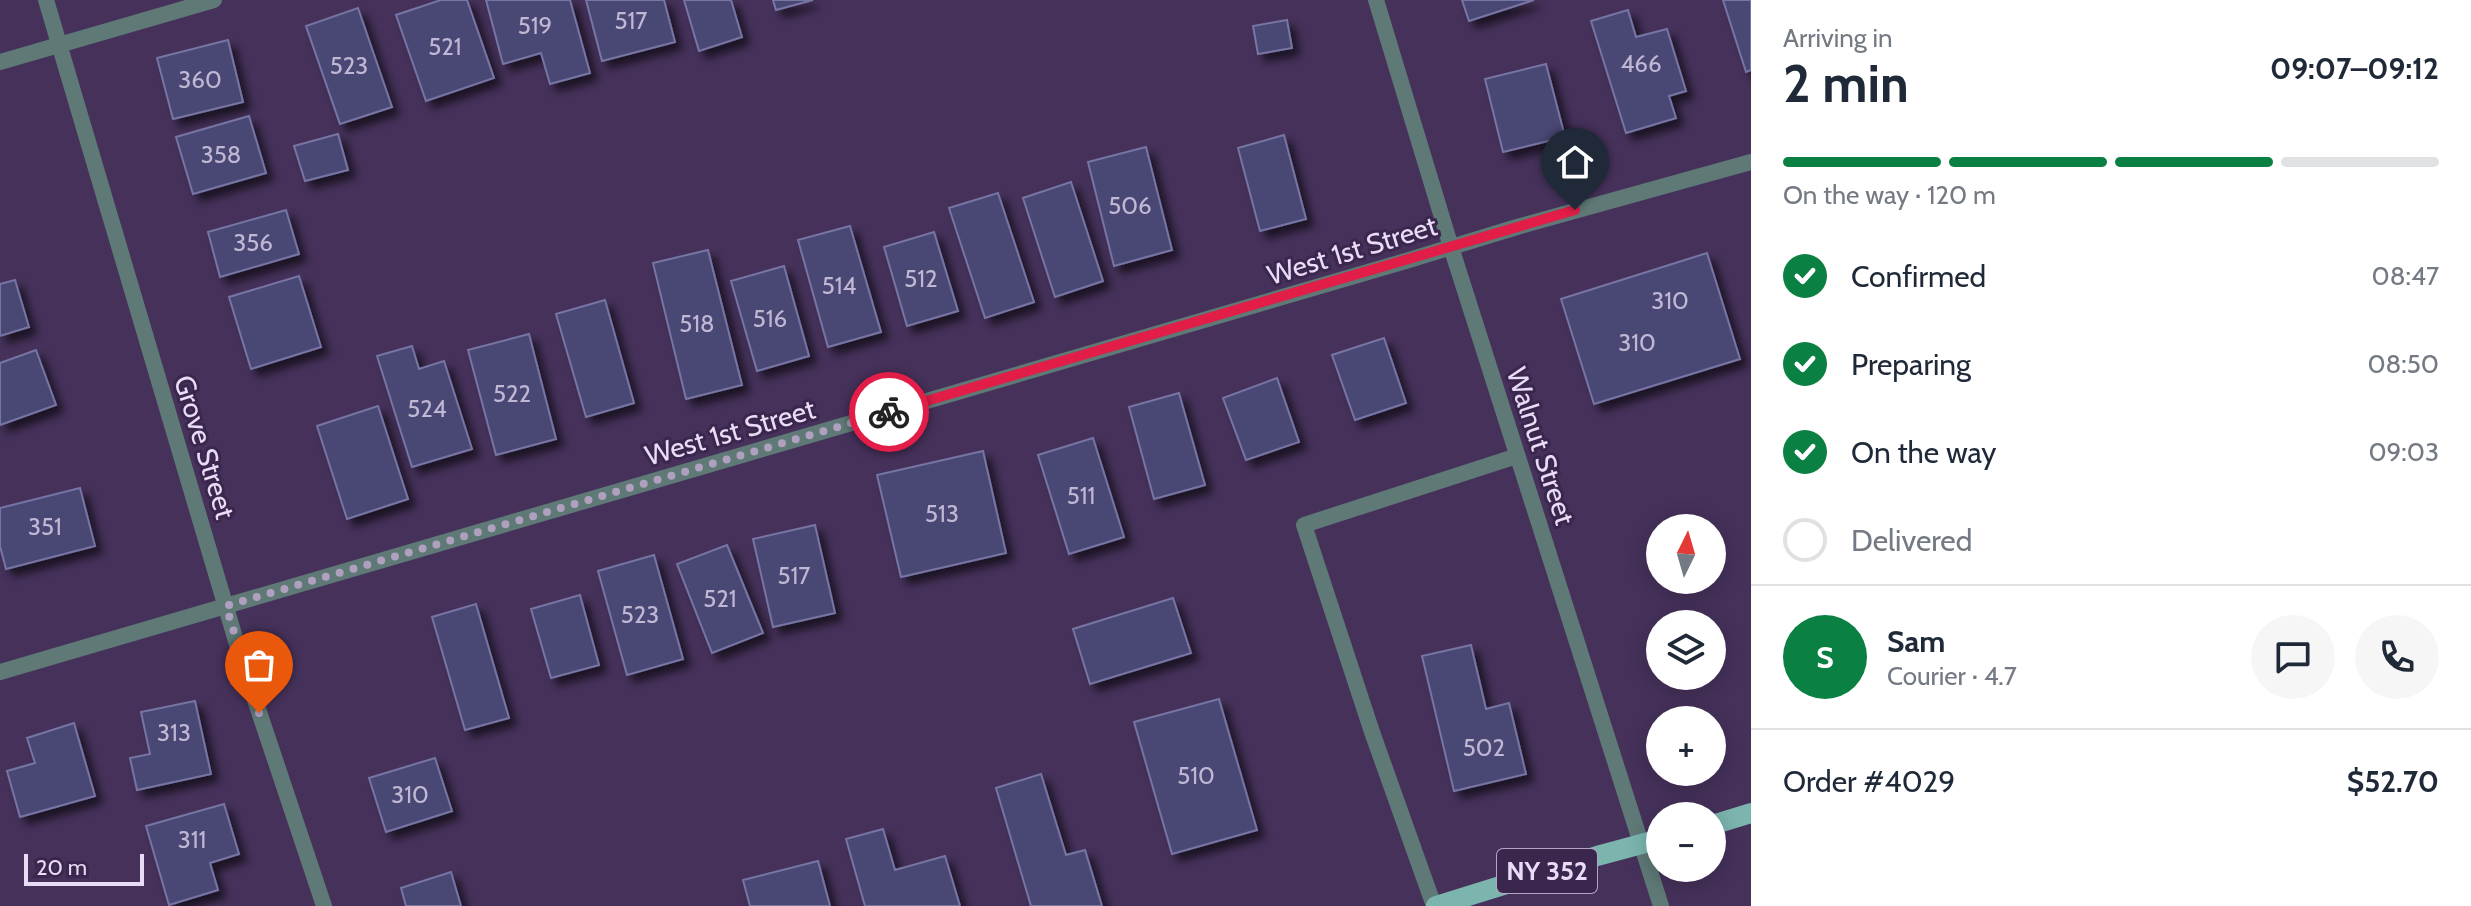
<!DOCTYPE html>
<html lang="en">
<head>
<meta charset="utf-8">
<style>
	:root { --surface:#fff; --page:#f6f6f7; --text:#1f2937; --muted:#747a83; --line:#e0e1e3; --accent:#0b8043 }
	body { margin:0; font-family:Cabin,sans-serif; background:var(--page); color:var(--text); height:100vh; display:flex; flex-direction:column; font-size:30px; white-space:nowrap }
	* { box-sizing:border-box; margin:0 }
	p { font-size:26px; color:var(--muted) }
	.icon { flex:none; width:44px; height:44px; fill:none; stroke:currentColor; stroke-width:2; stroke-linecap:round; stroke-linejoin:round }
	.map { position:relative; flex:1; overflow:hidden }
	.sheet { display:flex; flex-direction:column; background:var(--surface); width:720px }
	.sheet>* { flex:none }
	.needle { width:52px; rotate:5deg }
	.controls { position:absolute; left:1646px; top:514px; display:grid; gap:16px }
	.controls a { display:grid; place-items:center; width:80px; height:80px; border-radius:50%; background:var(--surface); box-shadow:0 4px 20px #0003; font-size:40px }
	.scale { position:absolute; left:24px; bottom:20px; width:120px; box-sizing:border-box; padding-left:8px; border:4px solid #e8dcf6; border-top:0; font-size:22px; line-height:28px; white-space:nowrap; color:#e8dcf6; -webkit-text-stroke:6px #3b274e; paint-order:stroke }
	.pin { position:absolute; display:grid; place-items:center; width:68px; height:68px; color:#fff; margin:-82px -34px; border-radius:50% 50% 50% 0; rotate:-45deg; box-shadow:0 0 8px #0007 }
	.pin .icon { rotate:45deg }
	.courier { position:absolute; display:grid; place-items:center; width:80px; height:80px; margin:-40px; border:6px solid #e11d48; border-radius:50%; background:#fff; color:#222; box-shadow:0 2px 10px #0007 }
	.head em { font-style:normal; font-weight:700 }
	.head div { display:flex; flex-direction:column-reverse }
	.head { display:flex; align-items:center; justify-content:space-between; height:136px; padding:0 32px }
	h1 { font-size:52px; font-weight:700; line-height:60px }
	.bar { display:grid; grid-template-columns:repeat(4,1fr); gap:12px 8px; align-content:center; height:96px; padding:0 32px }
	.bar i { height:10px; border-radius:6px; background:var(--line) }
	.bar .on { background:var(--accent) }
	.bar p { grid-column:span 4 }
	.line { display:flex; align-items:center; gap:20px; padding:0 32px; border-top:2px solid var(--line) }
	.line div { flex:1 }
	.round { display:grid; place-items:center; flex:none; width:84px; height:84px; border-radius:42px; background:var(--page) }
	ol { padding:0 32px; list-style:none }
	li { display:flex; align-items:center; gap:24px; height:88px }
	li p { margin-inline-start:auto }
	li .icon { padding:8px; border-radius:50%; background:var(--accent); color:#fff; stroke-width:4 }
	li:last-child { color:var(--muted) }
	li i { width:44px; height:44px; border:4px solid var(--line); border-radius:50% }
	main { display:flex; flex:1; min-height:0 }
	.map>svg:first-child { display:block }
	.building { fill:#4a4773; stroke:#7674a3; stroke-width:2; filter:url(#shadow) }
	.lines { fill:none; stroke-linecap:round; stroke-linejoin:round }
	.service { stroke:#5e7976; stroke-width:16 }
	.minor { stroke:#5e7976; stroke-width:16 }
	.tertiary { stroke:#5e7976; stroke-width:16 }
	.primary { stroke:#7bb5ae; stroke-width:20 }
	.done { stroke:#afa0bf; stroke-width:8; stroke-dasharray:0 14.4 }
	.route { stroke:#e11d48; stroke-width:10 }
	.labels { text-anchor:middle; stroke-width:6; stroke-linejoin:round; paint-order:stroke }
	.number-label { font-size:24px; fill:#c0b7d5 }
	.shield { fill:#3b274e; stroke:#b4a6c4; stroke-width:2 }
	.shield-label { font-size:26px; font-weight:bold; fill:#e8dcf6 }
	.street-label { font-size:28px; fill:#e8dcf6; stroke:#3b274e }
</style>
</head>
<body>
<main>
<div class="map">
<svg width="1751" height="906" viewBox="0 0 1751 906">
	<defs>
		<filter id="shadow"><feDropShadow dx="7" dy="7" stdDeviation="4" flood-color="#0009"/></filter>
	</defs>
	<rect width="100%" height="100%" fill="#45315a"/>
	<!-- building -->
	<path class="building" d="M 441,0 L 467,0 L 494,78 L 426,101 L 396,15 Z
		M 486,0 L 570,0 L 590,73 L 550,84 L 541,53 L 503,64 Z
		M 586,0 L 664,0 L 675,42 L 602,61 Z
		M 684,0 L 731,0 L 742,37 L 699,51 Z
		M 773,0 L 813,0 L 776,10 Z
		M 1462,0 L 1534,0 L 1469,21 Z
		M 1723,0 L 1751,0 L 1751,70 L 1746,72 Z
		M 358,8 L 392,107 L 340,124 L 306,26 Z
		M 1628,10 L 1636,37 L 1667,29 L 1686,91 L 1669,96 L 1676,118 L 1626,133 L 1591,21 Z
		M 1287,20 L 1292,48 L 1258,54 L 1253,26 Z
		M 228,40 L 243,102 L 173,119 L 157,58 Z
		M 1546,64 L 1565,137 L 1503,152 L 1485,79 Z
		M 249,116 L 266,173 L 193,194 L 176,137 Z
		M 338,134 L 348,170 L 305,181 L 294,146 Z
		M 1284,135 L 1306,219 L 1260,231 L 1238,148 Z
		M 1146,147 L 1172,250 L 1114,266 L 1088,162 Z
		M 1071,182 L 1103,281 L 1055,297 L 1023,198 Z
		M 998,193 L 1034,302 L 985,318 L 949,208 Z
		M 286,210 L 299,254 L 220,277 L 208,232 Z
		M 850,226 L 881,332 L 828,347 L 798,240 Z
		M 934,232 L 958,311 L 907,326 L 884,247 Z
		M 708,250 L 742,385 L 686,399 L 653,263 Z
		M 1707,253 L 1740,359 L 1594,404 L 1561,299 Z
		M 784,266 L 809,356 L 757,371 L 731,281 Z
		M 299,276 L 321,347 L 251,369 L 229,297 Z
		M 15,280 L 29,327 L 0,336 L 0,284 Z
		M 605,300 L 634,403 L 586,417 L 556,314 Z
		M 529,334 L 556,439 L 496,455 L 468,350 Z
		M 1384,338 L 1406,403 L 1355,420 L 1332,355 Z
		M 412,346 L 419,369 L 444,361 L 472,449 L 412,467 L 377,356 Z
		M 36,350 L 56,405 L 0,425 L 0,363 Z
		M 1277,378 L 1299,442 L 1246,460 L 1223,398 Z
		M 1179,393 L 1205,485 L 1154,499 L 1129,407 Z
		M 378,406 L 408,499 L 347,519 L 317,426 Z
		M 1093,438 L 1124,537 L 1069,554 L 1038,455 Z
		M 983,451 L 1006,553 L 901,577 L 877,475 Z
		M 80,488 L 95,546 L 6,569 L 0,546 L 0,508 Z
		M 815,525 L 835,613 L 773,627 L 753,539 Z
		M 727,545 L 763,633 L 712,653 L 677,564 Z
		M 654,555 L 683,659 L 627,675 L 598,571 Z
		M 580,595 L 599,665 L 551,678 L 531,609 Z
		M 1173,598 L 1191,653 L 1090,684 L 1073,629 Z
		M 476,604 L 509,718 L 465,730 L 432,617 Z
		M 1471,645 L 1486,709 L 1509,703 L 1526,774 L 1454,791 L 1422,656 Z
		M 1219,699 L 1257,830 L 1172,854 L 1134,722 Z
		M 195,701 L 211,774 L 137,790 L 130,758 L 150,754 L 141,712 Z
		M 74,723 L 95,796 L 20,817 L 7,771 L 35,763 L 27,738 Z
		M 435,758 L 452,811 L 386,832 L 369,778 Z
		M 1041,774 L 1066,855 L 1085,850 L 1102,906 L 1031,906 L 996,788 Z
		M 224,804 L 239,854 L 210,863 L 218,890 L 169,905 L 146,826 Z
		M 883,829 L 895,870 L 945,856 L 960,906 L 865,906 L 846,839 Z
		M 818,861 L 830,906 L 750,906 L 743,880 Z
		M 451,872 L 461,906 L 406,906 L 401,888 Z"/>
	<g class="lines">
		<!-- service -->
		<path class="service" d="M 1434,906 L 1372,732 L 1304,525 L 1517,456"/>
		<!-- minor -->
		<path class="minor" d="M 46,0 L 241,658 L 324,906
			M 0,62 L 214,0
			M 0,672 L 1409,260 L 1517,227 L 1751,162"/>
		<!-- tertiary -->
		<path class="tertiary" d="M 1376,0 L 1451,247 L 1661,906"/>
		<!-- primary -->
		<path class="primary" d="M 1712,825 L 1751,813
			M 1436,906 L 1597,856 L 1660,839"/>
	</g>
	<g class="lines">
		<!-- done -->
		<path class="done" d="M 259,713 L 226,606 L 889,412"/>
		<!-- route -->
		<path class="route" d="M 889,412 L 1575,210"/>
	</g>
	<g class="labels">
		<!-- number labels -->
		<g class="number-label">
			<text x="631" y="29">517</text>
			<text x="535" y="34">519</text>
			<text x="445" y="55">521</text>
			<text x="1641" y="72">466</text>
			<text x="349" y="74">523</text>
			<text x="200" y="88">360</text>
			<text x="221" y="163">358</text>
			<text x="1130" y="214">506</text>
			<text x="253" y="251">356</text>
			<text x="921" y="287">512</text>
			<text x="839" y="294">514</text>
			<text x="1670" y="309">310</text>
			<text x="770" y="327">516</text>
			<text x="697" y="332">518</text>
			<text x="1637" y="351">310</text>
			<text x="512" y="402">522</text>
			<text x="427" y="417">524</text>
			<text x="1081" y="504">511</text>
			<text x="942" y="522">513</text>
			<text x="45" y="535">351</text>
			<text x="794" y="584">517</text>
			<text x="720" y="607">521</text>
			<text x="640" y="623">523</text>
			<text x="174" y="741">313</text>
			<text x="1484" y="756">502</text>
			<text x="1196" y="784">510</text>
			<text x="410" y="803">310</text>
			<text x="192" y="848">311</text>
		</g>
		<!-- shield labels -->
		<rect class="shield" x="1497" y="849" width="100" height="44" rx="6"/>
		<g class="shield-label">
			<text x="1547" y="880">NY 352</text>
		</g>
		<!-- street labels -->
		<g class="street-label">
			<text transform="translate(1352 250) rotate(-17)" y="10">West 1st Street</text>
			<text transform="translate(730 432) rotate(-16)" y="10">West 1st Street</text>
			<text transform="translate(1541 446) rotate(72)" y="10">Walnut Street</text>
			<text transform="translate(205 447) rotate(73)" y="10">Grove Street</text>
		</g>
	</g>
</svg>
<div class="controls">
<a><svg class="needle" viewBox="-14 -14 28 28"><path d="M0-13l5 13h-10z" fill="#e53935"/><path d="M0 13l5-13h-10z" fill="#747a83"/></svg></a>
<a><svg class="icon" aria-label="layers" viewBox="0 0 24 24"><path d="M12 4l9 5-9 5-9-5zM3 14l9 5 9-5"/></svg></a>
<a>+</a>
<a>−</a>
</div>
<div class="scale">20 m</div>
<div class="pin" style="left:259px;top:713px;background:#ea580c"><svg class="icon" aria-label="bag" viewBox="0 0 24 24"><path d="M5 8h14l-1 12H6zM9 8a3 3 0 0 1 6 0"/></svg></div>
<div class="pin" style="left:1575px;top:210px;background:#1f2937"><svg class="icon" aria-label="home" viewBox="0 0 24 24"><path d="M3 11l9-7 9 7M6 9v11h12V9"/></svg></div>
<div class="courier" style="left:889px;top:412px"><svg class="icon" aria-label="bike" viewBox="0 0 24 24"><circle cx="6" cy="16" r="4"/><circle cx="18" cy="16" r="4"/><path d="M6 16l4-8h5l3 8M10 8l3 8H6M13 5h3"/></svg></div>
</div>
<section class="sheet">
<div class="head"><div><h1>2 min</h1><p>Arriving in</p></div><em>09:07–09:12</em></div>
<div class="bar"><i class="on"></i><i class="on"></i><i class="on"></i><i></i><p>On the way · 120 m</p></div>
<ol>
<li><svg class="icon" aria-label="check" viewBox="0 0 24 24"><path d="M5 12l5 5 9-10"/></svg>Confirmed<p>08:47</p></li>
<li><svg class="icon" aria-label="check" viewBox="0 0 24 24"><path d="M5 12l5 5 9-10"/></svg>Preparing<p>08:50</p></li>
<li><svg class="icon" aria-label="check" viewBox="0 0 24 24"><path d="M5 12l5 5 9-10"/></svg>On the way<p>09:03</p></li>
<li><i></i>Delivered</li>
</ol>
<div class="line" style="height:144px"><b class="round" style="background:var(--accent);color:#fff">S</b><div><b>Sam</b><p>Courier · 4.7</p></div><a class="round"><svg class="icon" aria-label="chat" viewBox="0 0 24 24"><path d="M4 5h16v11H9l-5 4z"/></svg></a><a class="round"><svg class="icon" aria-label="phone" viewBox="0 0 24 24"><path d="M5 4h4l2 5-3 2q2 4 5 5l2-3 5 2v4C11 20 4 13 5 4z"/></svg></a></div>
<div class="line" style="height:104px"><div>Order #4029</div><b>$52.70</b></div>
</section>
</main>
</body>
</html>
